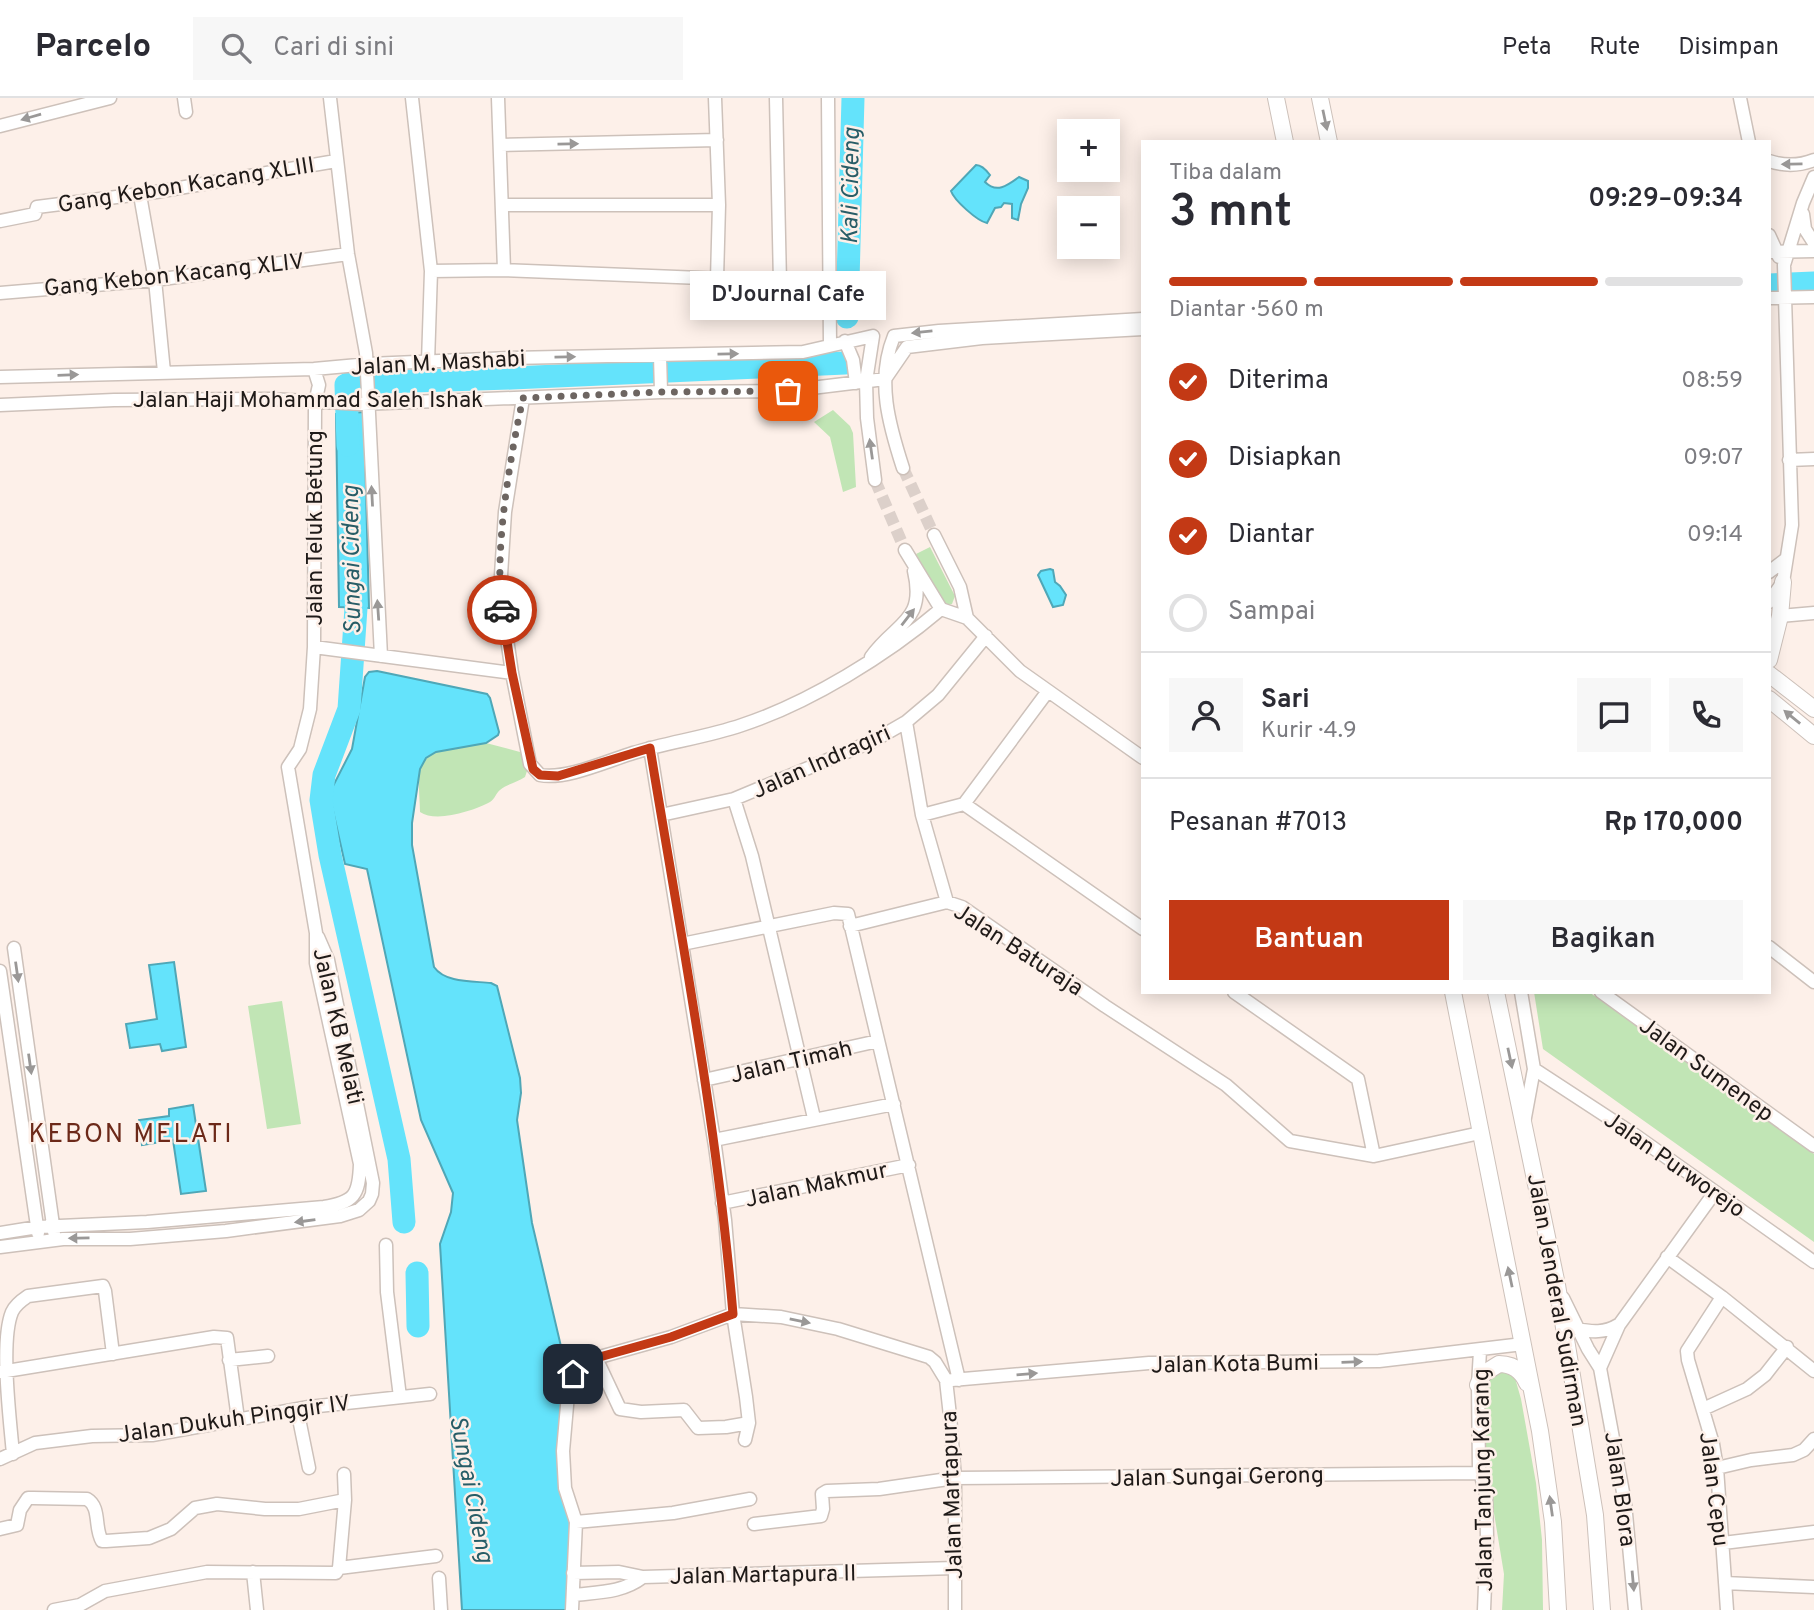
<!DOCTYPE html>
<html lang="id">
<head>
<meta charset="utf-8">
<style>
	:root { --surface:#fff; --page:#f7f7f7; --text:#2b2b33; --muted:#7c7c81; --line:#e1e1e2; --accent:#c33915 }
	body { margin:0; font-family:Overpass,sans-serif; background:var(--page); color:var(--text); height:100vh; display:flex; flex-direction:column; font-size:26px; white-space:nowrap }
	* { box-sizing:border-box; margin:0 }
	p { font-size:23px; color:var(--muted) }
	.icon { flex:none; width:38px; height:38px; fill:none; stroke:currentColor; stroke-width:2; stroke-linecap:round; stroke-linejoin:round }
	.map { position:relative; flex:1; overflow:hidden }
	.drawer { position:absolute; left:1141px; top:42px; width:630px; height:854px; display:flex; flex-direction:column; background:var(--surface); border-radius:0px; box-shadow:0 4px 18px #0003 }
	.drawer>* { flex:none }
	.buttons { position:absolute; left:1057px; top:21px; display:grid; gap:14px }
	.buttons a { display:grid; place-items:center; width:63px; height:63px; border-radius:0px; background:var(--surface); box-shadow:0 4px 18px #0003; font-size:35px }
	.pin { position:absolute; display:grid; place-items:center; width:60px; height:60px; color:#fff; margin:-30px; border-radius:14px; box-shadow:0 4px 10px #0006 }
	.courier { position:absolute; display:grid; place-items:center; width:70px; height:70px; margin:-35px; border:5px solid #c33915; border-radius:50%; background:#fff; color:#222; box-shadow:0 2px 9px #0007 }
	.bubble { position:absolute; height:49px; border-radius:0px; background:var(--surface); box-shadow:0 4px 18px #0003; font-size:23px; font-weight:600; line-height:49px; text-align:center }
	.overview em { font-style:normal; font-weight:600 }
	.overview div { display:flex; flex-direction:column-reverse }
	.overview { display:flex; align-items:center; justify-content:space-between; height:119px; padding:0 28px }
	h1 { font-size:46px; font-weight:600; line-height:52px }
	.bar { display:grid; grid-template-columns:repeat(4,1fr); gap:10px 7px; align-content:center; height:84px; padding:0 28px }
	.bar i { height:9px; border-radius:5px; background:var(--line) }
	.bar .on { background:var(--accent) }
	.bar p { grid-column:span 4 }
	.line { display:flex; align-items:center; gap:18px; padding:0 28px; border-top:2px solid var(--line) }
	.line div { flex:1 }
	.round { display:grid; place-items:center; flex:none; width:74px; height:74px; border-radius:0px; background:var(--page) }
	ol { padding:0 28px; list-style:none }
	li { display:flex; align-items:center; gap:21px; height:77px }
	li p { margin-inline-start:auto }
	li .icon { padding:7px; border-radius:50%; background:var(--accent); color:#fff; stroke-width:4 }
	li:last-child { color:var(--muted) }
	li i { width:38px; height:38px; border:4px solid var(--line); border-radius:50% }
	.cta { display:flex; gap:14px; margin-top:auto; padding:14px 28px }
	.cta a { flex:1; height:80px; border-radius:0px; background:var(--accent); color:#fff; font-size:28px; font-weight:600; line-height:80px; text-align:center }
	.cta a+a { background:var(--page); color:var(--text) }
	header { display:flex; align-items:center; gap:42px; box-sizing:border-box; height:98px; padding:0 35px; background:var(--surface); border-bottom:2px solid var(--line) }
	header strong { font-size:33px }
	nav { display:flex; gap:38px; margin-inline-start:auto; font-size:24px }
	.search { width:490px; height:63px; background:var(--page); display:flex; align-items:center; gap:18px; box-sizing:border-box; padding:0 24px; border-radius:0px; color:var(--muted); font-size:26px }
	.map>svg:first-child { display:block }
	.green { fill:#c1e5b5 }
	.water { fill:#64e3fb; stroke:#4fa7b7; stroke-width:2 }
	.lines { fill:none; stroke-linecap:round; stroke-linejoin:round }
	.river { stroke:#64e3fb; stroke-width:23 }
	.minor-tunnel { stroke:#dcd0ca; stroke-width:12; stroke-dasharray:12 6; stroke-linecap:butt }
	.minor-casing { stroke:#cdc1ba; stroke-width:15 }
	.major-casing { stroke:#cdc1ba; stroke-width:18 }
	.minor { stroke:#fff; stroke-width:12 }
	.major { stroke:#fff; stroke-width:16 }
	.oneway { fill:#9a9897 }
	.done { stroke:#6d6561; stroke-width:7; stroke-dasharray:0 12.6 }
	.route { stroke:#c33915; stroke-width:9 }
	.labels { text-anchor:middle; stroke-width:5; stroke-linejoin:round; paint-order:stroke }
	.street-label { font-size:23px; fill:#1f1a18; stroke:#fdf0e9 }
	.water-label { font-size:24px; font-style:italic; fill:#275d67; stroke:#fdf0e9 }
	.quarter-label { font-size:26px; letter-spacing:2px; fill:#6c2919; stroke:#fdf0e9 }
</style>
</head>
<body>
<header>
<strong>Parcelo</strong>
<div class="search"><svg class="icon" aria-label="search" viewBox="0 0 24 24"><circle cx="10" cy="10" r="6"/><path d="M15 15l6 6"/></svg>Cari di sini</div>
<nav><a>Peta</a><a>Rute</a><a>Disimpan</a></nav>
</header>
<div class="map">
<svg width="1814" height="1512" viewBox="0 0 1814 1512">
	<rect width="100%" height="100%" fill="#fdf0e9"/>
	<!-- green -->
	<path class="green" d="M 833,312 L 850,328 L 853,335 L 856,389 L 843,394 L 830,339 L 814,324 Z
		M 930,449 L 955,498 L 952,506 L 947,507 L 942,505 L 916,456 Z
		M 486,645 L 520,654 L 528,670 L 525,679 C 518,684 507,686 500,692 C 496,695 495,701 490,704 C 473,713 436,725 420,714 C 420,701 417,681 421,669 C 429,647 466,648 486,645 Z
		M 1534,894 L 1589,894 L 1814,1056 L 1814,1144 L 1543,951 Z
		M 282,903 L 301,1026 L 267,1031 L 248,908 Z
		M 1506,1274 L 1515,1280 L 1521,1301 L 1536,1385 L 1542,1442 L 1543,1512 L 1502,1512 L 1504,1476 L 1491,1397 L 1490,1372 L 1482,1342 L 1488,1284 L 1496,1276 Z"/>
	<!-- water -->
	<path class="water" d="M 976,67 C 981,67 987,73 990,77 L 985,84 C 997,96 1008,87 1019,79 L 1028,83 L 1028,90 L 1021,106 L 1018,122 L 1012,120 L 1012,106 L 1004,105 L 1001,109 L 995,110 L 987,125 C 977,123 954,102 951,93 Z
		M 364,314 L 369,510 L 339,509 L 336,316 Z
		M 1050,471 L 1053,472 L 1055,484 L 1060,488 L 1066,497 L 1063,507 L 1053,509 L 1038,477 L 1041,473 Z
		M 377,573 L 487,596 L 490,600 L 499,634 L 498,637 L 486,645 L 436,654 L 426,660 L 420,671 L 412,725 L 412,747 L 434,869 C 445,885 473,883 491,885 L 497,888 L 520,980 L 521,995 L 517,1022 L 532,1125 L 567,1274 L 560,1345 L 571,1422 L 566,1512 L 462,1512 L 440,1146 L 451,1114 L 453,1095 L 421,1022 L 367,771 L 345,766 L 331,704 L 331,692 L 352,651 L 365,579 L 369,574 Z
		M 174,864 L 186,949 L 162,953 L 160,946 L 130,950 L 126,926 L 157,921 L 149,867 Z
		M 193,1007 L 206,1093 L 181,1096 L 173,1042 L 142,1047 L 139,1022 L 169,1018 L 169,1011 Z"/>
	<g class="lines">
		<!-- river -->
		<path class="river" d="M 1769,187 L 1814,185
			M 847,219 L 853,0
			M 348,347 L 346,287 L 354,283 L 382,284 L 512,280 L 845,265
			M 354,479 L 356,510 L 349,611 L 324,677 L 321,702 L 330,757 L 399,1061 L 404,1124
			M 417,1175 L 418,1228"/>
		<!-- minor-tunnel -->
		<path class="minor-tunnel" d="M 903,370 L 934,437
			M 875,382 L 905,452"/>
		<defs>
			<path id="minor" d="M 184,0 L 186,14
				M 330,0 L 348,156 L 366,255 L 381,558
				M 412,0 L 431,173 L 428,264
				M 498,0 L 504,172
				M 715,0 L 719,107 L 717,181
				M 776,0 L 780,185
				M 828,0 L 830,247
				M 1740,0 L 1749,44
				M 0,28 L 110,0
				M 500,47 L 717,42
				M 1769,63 C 1784,68 1799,68 1814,62
				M 140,97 L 155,182 L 164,274
				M 502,107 L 719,107
				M 1803,116 L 1805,131 L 1814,145
				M 0,123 L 35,116 L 37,109 L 156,94 L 336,63
				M 1769,137 L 1779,159
				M 1769,154 L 1814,153
				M 431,173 L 504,172 L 829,185
				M 0,195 L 155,182 L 348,156
				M 1769,200 L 1814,199
				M 845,243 L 853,262 L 856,285
				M 660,258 L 661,294
				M 0,279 L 314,271 L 369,266 L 511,260 L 803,254 L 873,238 L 866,283 L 867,320 L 875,382
				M 523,300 L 505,414 L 500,493 L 512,575 L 530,666 L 540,677 C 566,682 607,663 633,655 C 669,644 707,639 742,627 C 809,605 887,557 941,511
				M 0,307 L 114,302 L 270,301 L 362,306 L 661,294 L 787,293 L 885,281 L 907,249 L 982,240 L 1143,231
				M 1789,362 L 1814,361
				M 903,370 C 889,327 876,282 894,238 L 939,233 L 1143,221
				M 934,437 L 960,489 L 967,520
				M 905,452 L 941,511 L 967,520 L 1020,573 L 1143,660
				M 1769,474 L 1786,461
				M 1769,504 L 1783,484 L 1792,427 L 1784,167 L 1803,105 L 1814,79
				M 1780,518 L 1814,515
				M 314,549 L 512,575
				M 871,559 C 896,524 926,524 914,473
				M 906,624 L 922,717 L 947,804
				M 650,650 L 715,1048 L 725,1122 L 733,1216 L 746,1299 L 749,1325 L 745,1342
				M 734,701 L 752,758 L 814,1020
				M 964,706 L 1143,831
				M 661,717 L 734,701 L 873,643 L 906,624 L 938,597 L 986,538
				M 922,717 L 964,706 L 1048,593
				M 850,828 L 947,804 L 962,809 L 1105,908 L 1226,987 L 1290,1043 L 1374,1058 L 1480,1035
				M 682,846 L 834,815 L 848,816 L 959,1282
				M 1769,849 L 1814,884
				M 14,850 L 54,1134
				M 0,873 L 38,1135
				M 1234,894 L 1358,981 L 1374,1058
				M 1521,894 L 1534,971 L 1524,1025
				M 1601,894 L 1814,1048
				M 1534,971 L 1635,1037 L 1814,1164
				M 704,982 L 878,943
				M 714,1042 L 894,1006
				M 722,1105 L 909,1067
				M 0,1135 L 38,1129 L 147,1124 L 324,1109 C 354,1104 359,1098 360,1066 L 316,865 L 316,835 L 288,669 L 300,651 L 310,611 L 314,549 L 315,305 L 319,287 L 314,271
				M 386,1147 L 387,1194 L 400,1299
				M 0,1149 L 63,1141 L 130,1141 L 226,1133 L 340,1118 L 359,1112 L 369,1103 L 372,1096 L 373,1085 L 328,862 L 318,839
				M 1667,1159 L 1722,1199 L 1814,1273
				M 1722,1199 L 1687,1253 L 1688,1262 L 1713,1346 L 1717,1370 L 1727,1512
				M 1563,1200 L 1588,1251 L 1600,1270 L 1625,1405 L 1635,1512
				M 1577,1231 C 1592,1234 1605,1235 1618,1227
				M 1480,1253 L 1478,1287 L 1479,1371 L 1486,1396 L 1487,1439 L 1484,1512
				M 596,1260 L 620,1311 L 641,1314 L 684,1312 L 698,1330 L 726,1329 L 749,1325
				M 229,1262 L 268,1258
				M 1600,1270 L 1619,1227 L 1715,1094
				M 0,1274 L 214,1239 L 227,1240 L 238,1321
				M 952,1282 L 1149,1265 L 1379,1263 L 1523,1246
				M 297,1311 L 309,1370
				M 1703,1311 L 1747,1291 L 1765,1277 L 1787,1249
				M 13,1356 C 10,1322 0,1243 12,1214 C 15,1207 22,1202 28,1198 L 103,1188 L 105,1193 L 113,1256
				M 0,1361 L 35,1345 L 92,1338 L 152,1337 L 309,1309 L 430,1296
				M 1717,1370 L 1751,1362 L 1793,1357 L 1804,1352 L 1814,1341
				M 576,1424 L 673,1415 L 750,1401
				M 754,1426 L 821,1418 L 823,1411 L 822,1396 L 827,1393 L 879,1391 L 955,1380 L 1479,1375
				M 0,1431 L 17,1427 L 20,1412 L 28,1400 L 33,1400 L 87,1401 C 101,1409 94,1430 102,1443 L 106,1443 L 149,1440 L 171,1431 L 195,1410 L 217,1406 L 265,1411 L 299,1411 L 345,1402
				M 1723,1445 L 1814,1434
				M 339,1470 L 436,1458
				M 253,1474 L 257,1512
				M 573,1475 L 619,1474 L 643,1479 L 955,1470
				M 439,1480 L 441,1512
				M 1725,1485 L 1814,1489
				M 573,1497 C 599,1494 622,1495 643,1479
				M 54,1512 L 80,1507 L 105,1493 L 207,1474 L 336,1475 L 339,1470 L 345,1402 L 344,1376
				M 572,1512 L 576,1424 L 565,1390 L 563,1353 L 569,1285 C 575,1272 583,1266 596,1260 L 671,1239 L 733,1216 L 781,1219 L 838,1231 L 929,1259 L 935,1264 L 946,1282 L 950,1318 L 955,1380 L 955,1512"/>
			<path id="major" d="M 1276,0 L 1285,44
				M 1320,0 L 1329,44
				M 1769,562 L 1780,518 L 1783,484
				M 1769,576 L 1814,611
				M 1769,601 L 1814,638
				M 1453,894 L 1540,1333 L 1553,1424 L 1558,1512
				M 1496,894 L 1557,1187 L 1595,1417 L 1602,1512
				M 1478,1287 L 1483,1276 L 1499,1266 C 1513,1266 1522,1273 1527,1285"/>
		</defs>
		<!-- minor casing -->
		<use href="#minor" class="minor-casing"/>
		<!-- major casing -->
		<use href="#major" class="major-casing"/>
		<!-- minor -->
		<use href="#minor" class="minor"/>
		<!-- major -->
		<use href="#major" class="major"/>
	</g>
	<!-- one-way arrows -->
	<defs><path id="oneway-solid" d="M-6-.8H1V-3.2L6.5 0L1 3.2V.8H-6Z" transform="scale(1.75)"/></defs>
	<g class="oneway">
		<use href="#oneway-solid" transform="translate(31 19) rotate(164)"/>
		<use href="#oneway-solid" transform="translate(1325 22) rotate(78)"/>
		<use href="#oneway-solid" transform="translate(568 46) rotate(-1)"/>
		<use href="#oneway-solid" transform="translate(1792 66) rotate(179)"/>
		<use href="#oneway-solid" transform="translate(922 234) rotate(174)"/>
		<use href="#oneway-solid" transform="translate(728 256) rotate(-1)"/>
		<use href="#oneway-solid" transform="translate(565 259) rotate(-1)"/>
		<use href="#oneway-solid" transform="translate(68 277) rotate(-2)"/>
		<use href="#oneway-solid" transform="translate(871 351) rotate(-98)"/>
		<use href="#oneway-solid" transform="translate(372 398) rotate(-93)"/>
		<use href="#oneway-solid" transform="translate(378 512) rotate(-94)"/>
		<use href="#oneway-solid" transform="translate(908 519) rotate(-52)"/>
		<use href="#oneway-solid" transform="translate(1792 619) rotate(-141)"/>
		<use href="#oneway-solid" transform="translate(17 874) rotate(82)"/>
		<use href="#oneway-solid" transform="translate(1510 960) rotate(78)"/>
		<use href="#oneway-solid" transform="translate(30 966) rotate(82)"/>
		<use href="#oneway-solid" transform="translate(305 1123) rotate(172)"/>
		<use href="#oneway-solid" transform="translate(79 1140) rotate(179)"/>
		<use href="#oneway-solid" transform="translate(1510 1179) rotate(-102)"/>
		<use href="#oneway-solid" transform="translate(800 1223) rotate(11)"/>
		<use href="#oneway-solid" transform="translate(1352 1264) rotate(-2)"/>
		<use href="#oneway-solid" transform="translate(1027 1276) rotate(-5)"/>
		<use href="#oneway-solid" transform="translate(1551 1408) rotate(-98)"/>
		<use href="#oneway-solid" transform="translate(1633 1483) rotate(85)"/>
	</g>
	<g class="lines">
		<!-- done -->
		<path class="done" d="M 502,512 C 494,452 510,359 523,300 L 661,294 L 788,293"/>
		<!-- route -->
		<path class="route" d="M 502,512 L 512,575 L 533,671 L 540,677 L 558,678 L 650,650 C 681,838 717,1026 733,1216 L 671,1239 L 596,1260 L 586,1265 L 573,1276"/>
	</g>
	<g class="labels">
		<!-- street labels -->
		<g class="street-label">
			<text transform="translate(186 86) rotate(-9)" y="8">Gang Kebon Kacang XLIII</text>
			<text transform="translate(174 176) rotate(-6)" y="8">Gang Kebon Kacang XLIV</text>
			<text transform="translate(438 264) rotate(-3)" y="8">Jalan M. Mashabi</text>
			<text x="308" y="309">Jalan Haji Mohammad Saleh Ishak</text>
			<text transform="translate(314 430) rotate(-90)" y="8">Jalan Teluk Betung</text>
			<text transform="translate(821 663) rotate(-24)" y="8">Jalan Indragiri</text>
			<text transform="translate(1019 851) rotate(33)" y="8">Jalan Baturaja</text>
			<text transform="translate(339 928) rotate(77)" y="8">Jalan KB Melati</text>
			<text transform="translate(791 963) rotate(-13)" y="8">Jalan Timah</text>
			<text transform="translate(1707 971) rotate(36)" y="8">Jalan Sumenep</text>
			<text transform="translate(1675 1066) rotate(35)" y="8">Jalan Purworejo</text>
			<text transform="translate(816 1086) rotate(-12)" y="8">Jalan Makmur</text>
			<text transform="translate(1558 1202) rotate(80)" y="8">Jalan Jenderal Sudirman</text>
			<text transform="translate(1235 1265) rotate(-1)" y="8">Jalan Kota Bumi</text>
			<text transform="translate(234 1320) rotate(-8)" y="8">Jalan Dukuh Pinggir IV</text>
			<text transform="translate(1217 1378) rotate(-1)" y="8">Jalan Sungai Gerong</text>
			<text transform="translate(1482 1382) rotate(-91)" y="8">Jalan Tanjung Karang</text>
			<text transform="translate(1621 1391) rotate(82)" y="8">Jalan Blora</text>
			<text transform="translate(1715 1391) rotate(83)" y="8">Jalan Cepu</text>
			<text transform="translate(951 1397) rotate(-92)" y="8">Jalan Martapura</text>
			<text transform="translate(763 1476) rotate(-1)" y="8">Jalan Martapura II</text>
		</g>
		<!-- water labels -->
		<g class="water-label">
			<text transform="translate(850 88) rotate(-89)" y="8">Kali Cideng</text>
			<text transform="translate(351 462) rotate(-91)" y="8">Sungai Cideng</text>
			<text transform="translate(472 1391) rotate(79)" y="8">Sungai Cideng</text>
		</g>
		<!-- quarter labels -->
		<g class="quarter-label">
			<text x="131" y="1044">KEBON MELATI</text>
		</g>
	</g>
</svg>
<div class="buttons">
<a>+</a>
<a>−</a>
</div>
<div class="pin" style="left:788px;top:293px;background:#ea580c"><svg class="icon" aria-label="bag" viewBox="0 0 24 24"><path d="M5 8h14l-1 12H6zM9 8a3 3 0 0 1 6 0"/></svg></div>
<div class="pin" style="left:573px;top:1276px;background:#1f2937"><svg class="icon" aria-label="home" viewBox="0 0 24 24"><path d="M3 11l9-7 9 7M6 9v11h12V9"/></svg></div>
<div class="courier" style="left:502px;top:512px"><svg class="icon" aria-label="car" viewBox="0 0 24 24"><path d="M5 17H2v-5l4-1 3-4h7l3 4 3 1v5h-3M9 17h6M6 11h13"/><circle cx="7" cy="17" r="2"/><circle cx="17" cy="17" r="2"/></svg></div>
<div class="bubble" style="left:690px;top:173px;width:196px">D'Journal Cafe</div>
<section class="drawer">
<div class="overview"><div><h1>3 mnt</h1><p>Tiba dalam</p></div><em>09:29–09:34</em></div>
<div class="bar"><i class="on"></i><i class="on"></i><i class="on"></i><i></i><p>Diantar · 560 m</p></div>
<ol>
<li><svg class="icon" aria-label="check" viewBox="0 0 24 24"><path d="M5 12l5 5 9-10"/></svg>Diterima<p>08:59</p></li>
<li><svg class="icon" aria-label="check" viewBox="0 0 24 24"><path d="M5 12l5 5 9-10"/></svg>Disiapkan<p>09:07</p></li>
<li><svg class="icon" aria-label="check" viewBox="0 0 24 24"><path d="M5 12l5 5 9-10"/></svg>Diantar<p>09:14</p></li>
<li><i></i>Sampai</li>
</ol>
<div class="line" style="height:126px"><a class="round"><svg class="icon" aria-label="person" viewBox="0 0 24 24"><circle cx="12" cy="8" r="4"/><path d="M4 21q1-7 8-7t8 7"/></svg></a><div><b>Sari</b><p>Kurir · 4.9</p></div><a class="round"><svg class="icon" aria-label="chat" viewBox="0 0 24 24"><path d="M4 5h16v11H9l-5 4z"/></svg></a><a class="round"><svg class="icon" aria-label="phone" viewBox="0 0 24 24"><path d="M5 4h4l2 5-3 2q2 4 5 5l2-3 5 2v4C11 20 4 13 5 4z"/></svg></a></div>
<div class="line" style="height:91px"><div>Pesanan #7013</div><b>Rp 170,000</b></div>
<div class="cta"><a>Bantuan</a><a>Bagikan</a></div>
</section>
</div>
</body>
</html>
